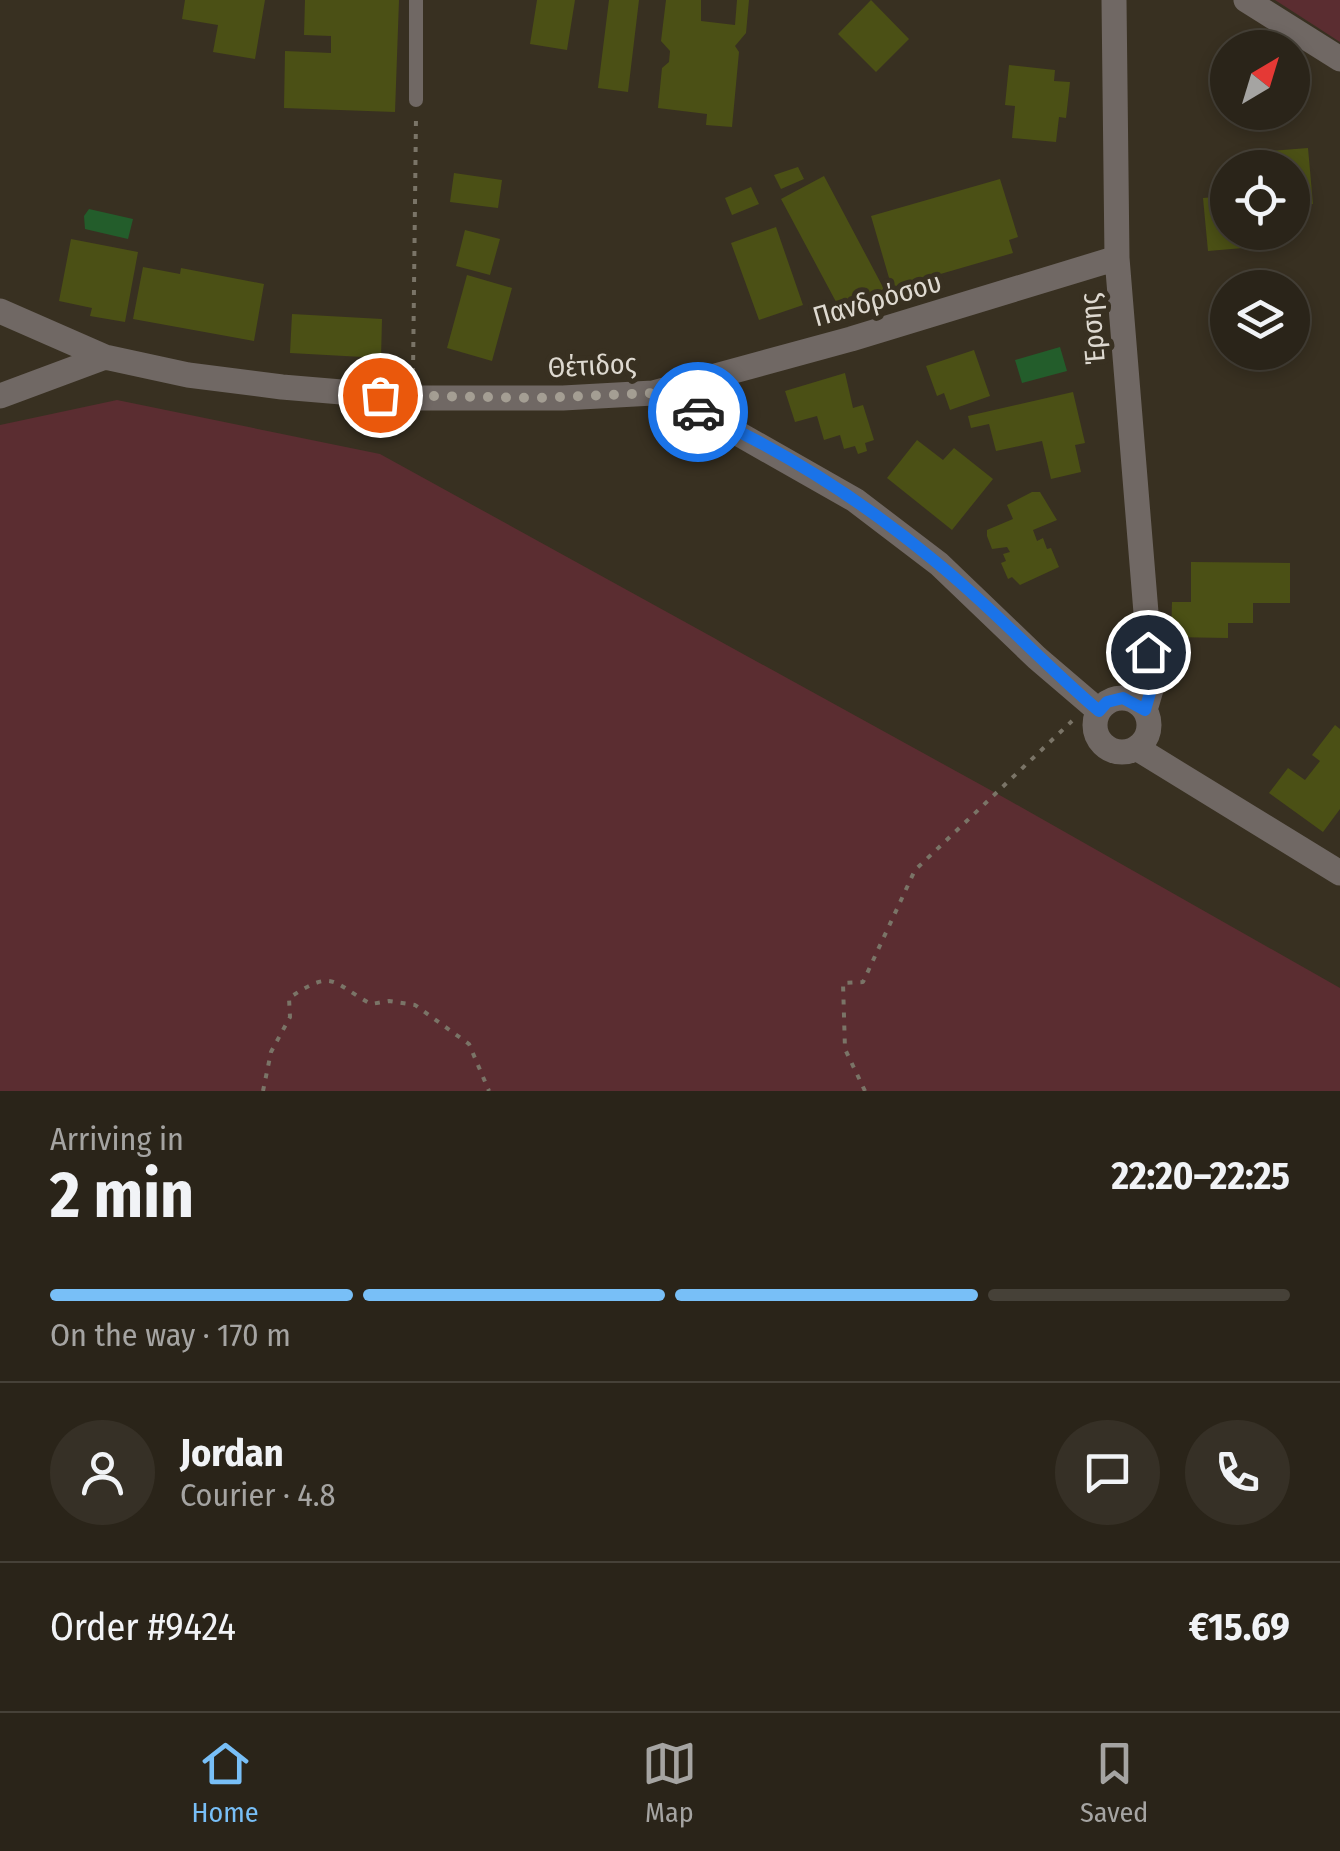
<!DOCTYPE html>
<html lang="en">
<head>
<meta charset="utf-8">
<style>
	:root { --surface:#2a2419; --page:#363026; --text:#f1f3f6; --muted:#a5a4a2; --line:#464138; --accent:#78bff7 }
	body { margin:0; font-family:"Fira Sans Condensed",sans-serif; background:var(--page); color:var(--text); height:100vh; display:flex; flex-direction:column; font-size:38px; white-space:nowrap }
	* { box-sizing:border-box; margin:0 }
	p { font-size:32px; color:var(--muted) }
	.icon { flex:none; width:55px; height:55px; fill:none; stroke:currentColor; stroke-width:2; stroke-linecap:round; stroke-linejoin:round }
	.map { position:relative; height:1091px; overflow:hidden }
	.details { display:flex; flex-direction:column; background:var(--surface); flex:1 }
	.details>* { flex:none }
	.needle { width:65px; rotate:38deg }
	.buttons { position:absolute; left:1210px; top:30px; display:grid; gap:20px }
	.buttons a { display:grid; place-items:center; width:100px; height:100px; border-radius:50%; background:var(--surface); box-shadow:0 5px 15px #0003,0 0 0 2px var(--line); font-size:50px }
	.pin { position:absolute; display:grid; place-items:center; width:85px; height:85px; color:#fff; margin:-42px; border:5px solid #fff; border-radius:50%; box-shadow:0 2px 10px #0007 }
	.courier { position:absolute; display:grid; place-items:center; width:100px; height:100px; margin:-50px; border:8px solid #1a73e8; border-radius:50%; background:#fff; color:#222; box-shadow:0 2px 12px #0007 }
	.summary em { font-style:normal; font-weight:700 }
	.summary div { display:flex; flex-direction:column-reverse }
	.summary { display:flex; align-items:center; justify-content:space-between; height:170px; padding:0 50px }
	h1 { font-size:65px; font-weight:700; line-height:75px }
	.bar { display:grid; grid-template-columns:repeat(4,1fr); gap:15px 10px; align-content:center; height:120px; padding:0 50px }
	.bar i { height:12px; border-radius:8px; background:var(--line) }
	.bar .selected { background:var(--accent) }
	.bar p { grid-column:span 4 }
	.line { display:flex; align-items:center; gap:25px; padding:0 50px; border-top:2px solid var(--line) }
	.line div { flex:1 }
	.round { display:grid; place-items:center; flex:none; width:105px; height:105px; border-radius:52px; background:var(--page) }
	.tabs { display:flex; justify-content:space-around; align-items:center; height:140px; border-top:2px solid var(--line); background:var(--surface); font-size:28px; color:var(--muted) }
	.tabs a { display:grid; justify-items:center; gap:5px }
	.tabs .selected { color:var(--accent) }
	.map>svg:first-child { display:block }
	.green { fill:#5b2d31 }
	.water { fill:#235d2b }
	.building { fill:#4b5015 }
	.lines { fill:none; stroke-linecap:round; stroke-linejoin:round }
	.path { stroke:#7a7467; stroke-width:4; stroke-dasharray:5 8; stroke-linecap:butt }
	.service { stroke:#706864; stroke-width:14 }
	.minor { stroke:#706864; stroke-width:25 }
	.tertiary { stroke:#706864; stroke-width:25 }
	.done { stroke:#a49e93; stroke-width:10; stroke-dasharray:0 18 }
	.route { stroke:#1a73e8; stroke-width:12 }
	.labels { text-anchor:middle; stroke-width:10; stroke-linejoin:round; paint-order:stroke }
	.street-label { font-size:28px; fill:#ded9d0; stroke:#383021 }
</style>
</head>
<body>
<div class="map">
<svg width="1340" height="1091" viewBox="0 0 1340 1091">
	<rect width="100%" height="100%" fill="#383021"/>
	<!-- green -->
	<path class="green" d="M 1275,0 L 1340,0 L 1340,42 Z
		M 117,400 L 380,454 L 1003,797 L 1340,988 L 1340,1091 L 0,1091 L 0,425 Z"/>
	<!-- water -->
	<path class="water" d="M 89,209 L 133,219 L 128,239 L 85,229 L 84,216 Z
		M 1060,347 L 1067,371 L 1022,383 L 1015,360 Z"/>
	<!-- building -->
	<path class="building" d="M 185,0 L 265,0 L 255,59 L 213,52 L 218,25 L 182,19 Z
		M 305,0 L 399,0 L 395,112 L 284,108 L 285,51 L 331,53 L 331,36 L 304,35 Z
		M 537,0 L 575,0 L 567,50 L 530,44 Z
		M 609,0 L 639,0 L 628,92 L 598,88 Z
		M 666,0 L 701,0 L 701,21 L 735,25 L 737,0 L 749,0 L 746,33 L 735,46 L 739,52 L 732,127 L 706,125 L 707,114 L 658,108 L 662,68 L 669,62 L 670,51 L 661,41 Z
		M 871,0 L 909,39 L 876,72 L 838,34 Z
		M 1009,65 L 1055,70 L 1054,81 L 1070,82 L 1066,118 L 1059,117 L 1056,142 L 1012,138 L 1015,106 L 1005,105 Z
		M 1308,148 L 1313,204 L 1292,205 L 1292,168 L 1259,168 L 1258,152 Z
		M 798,167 L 804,179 L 781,189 L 774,175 Z
		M 454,173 L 502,180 L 498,208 L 450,202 Z
		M 824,176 L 885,291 L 842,313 L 781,199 Z
		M 1000,179 L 1018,237 L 1009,240 L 1013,253 L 892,288 L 871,216 Z
		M 751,187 L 759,204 L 732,215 L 725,198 Z
		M 1228,196 L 1228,232 L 1254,232 L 1255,247 L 1208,251 L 1203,198 Z
		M 776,227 L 803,305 L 759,320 L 731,243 Z
		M 465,230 L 500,239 L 490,275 L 456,266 Z
		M 71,239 L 138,252 L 125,322 L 90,316 L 92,308 L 59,301 Z
		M 143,267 L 180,274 L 181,268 L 264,284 L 254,341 L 133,319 Z
		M 467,275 L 512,288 L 492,361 L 447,348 Z
		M 292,314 L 382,319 L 381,358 L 290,353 Z
		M 974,350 L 990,396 L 950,410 L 944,393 L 937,396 L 926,366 Z
		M 845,373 L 853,408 L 863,405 L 874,440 L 865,443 L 867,451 L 858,454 L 855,446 L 844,449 L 840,435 L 824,440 L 817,416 L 795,422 L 785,391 Z
		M 1073,392 L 1085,443 L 1075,445 L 1081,472 L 1051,479 L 1042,441 L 996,451 L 989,424 L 971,428 L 968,416 Z
		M 917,440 L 943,460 L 954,448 L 993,479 L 952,530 L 887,478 Z
		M 1032,492 L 1040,492 L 1057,520 L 1033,530 L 1037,541 L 1043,538 L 1047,549 L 1051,548 L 1059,567 L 1020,585 L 1012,577 L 1008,579 L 1001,563 L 1006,561 L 1003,554 L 1010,552 L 1007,547 L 992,549 L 987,536 L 987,530 L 1013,519 L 1007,505 Z
		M 1191,562 L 1290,563 L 1290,603 L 1253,603 L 1253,623 L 1228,623 L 1228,638 L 1171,637 L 1172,602 L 1191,602 Z
		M 1335,725 L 1340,729 L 1340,809 L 1323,832 L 1269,793 L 1288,768 L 1305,780 L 1320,761 L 1312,755 Z"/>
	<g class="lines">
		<!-- path -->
		<path class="path" d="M 413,373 L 416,117
			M 263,1091 L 271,1052 L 290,1017 L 289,998 C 334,968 331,982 371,1004 L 389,1001 L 415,1005 L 469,1044 L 489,1091
			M 865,1091 L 845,1049 L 843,983 L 863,982 L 915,870 L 1072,721"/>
		<!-- service -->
		<path class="service" d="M 416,100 L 416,0"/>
		<!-- minor -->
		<path class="minor" d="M 1114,0 L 1117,258 L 1152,686 L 1145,710
			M 0,311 L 105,357 L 188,375 L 282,387 L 413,398 L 563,398 L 653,393 L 709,417 L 855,500 L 939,564 L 1037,658 L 1099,711
			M 653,393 L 851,339 L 1117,258
			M 0,396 L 105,357
			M1095 725a27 27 0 1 1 54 0a27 27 0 1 1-54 0Z
			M 1138,749 L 1340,873"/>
		<!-- tertiary -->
		<path class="tertiary" d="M 1246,0 L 1340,59"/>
	</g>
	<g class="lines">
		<!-- done -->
		<path class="done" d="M 380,395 L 536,398 L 653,393 L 698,412"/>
		<!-- route -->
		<path class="route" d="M 698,412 C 783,450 865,503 936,562 C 993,608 1043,664 1099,711 L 1107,702 L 1123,698 L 1145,710 L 1152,686 L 1148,652"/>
	</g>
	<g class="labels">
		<!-- street labels -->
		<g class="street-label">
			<text transform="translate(877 299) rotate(-16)" y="10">Πανδρόσου</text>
			<text transform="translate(1092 329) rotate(-95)" y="10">Έρσης</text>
			<text transform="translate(592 365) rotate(-3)" y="10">Θέτιδος</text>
		</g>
	</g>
</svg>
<div class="buttons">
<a><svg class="needle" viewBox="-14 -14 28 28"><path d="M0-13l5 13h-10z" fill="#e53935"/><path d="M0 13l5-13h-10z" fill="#a5a4a2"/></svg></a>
<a><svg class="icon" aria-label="locate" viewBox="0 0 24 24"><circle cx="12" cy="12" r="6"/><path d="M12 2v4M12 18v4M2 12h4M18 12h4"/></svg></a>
<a><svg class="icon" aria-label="layers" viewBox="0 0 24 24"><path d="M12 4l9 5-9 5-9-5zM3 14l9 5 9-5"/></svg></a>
</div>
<div class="pin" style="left:380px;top:395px;background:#ea580c"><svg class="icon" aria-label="bag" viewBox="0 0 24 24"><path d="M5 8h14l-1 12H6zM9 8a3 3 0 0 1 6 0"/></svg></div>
<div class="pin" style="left:1148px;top:652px;background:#1f2937"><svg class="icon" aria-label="home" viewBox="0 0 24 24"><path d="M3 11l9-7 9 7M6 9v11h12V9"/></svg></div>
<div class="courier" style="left:698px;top:412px"><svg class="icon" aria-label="car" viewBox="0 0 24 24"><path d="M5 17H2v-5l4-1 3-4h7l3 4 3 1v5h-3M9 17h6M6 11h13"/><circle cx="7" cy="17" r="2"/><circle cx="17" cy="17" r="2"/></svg></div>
</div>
<section class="details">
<div class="summary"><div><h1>2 min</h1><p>Arriving in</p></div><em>22:20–22:25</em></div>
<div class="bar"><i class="selected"></i><i class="selected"></i><i class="selected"></i><i></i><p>On the way · 170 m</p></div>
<div class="line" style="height:180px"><a class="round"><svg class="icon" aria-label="person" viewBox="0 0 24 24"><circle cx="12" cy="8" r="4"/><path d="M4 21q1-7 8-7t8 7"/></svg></a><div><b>Jordan</b><p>Courier · 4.8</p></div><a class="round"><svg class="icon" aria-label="chat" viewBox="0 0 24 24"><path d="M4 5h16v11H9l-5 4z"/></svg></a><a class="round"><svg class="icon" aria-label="phone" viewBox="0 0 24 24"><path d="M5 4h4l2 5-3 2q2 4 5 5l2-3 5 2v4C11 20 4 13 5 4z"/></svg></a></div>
<div class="line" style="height:130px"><div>Order #9424</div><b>€15.69</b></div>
</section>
<nav class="tabs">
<a class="selected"><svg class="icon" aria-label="home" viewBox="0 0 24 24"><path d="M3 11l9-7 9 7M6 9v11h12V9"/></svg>Home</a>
<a><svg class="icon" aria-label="map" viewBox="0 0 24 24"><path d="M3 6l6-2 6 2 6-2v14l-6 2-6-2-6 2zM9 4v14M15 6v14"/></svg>Map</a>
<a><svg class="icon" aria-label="saved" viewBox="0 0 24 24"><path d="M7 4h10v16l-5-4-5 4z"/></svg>Saved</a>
</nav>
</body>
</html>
